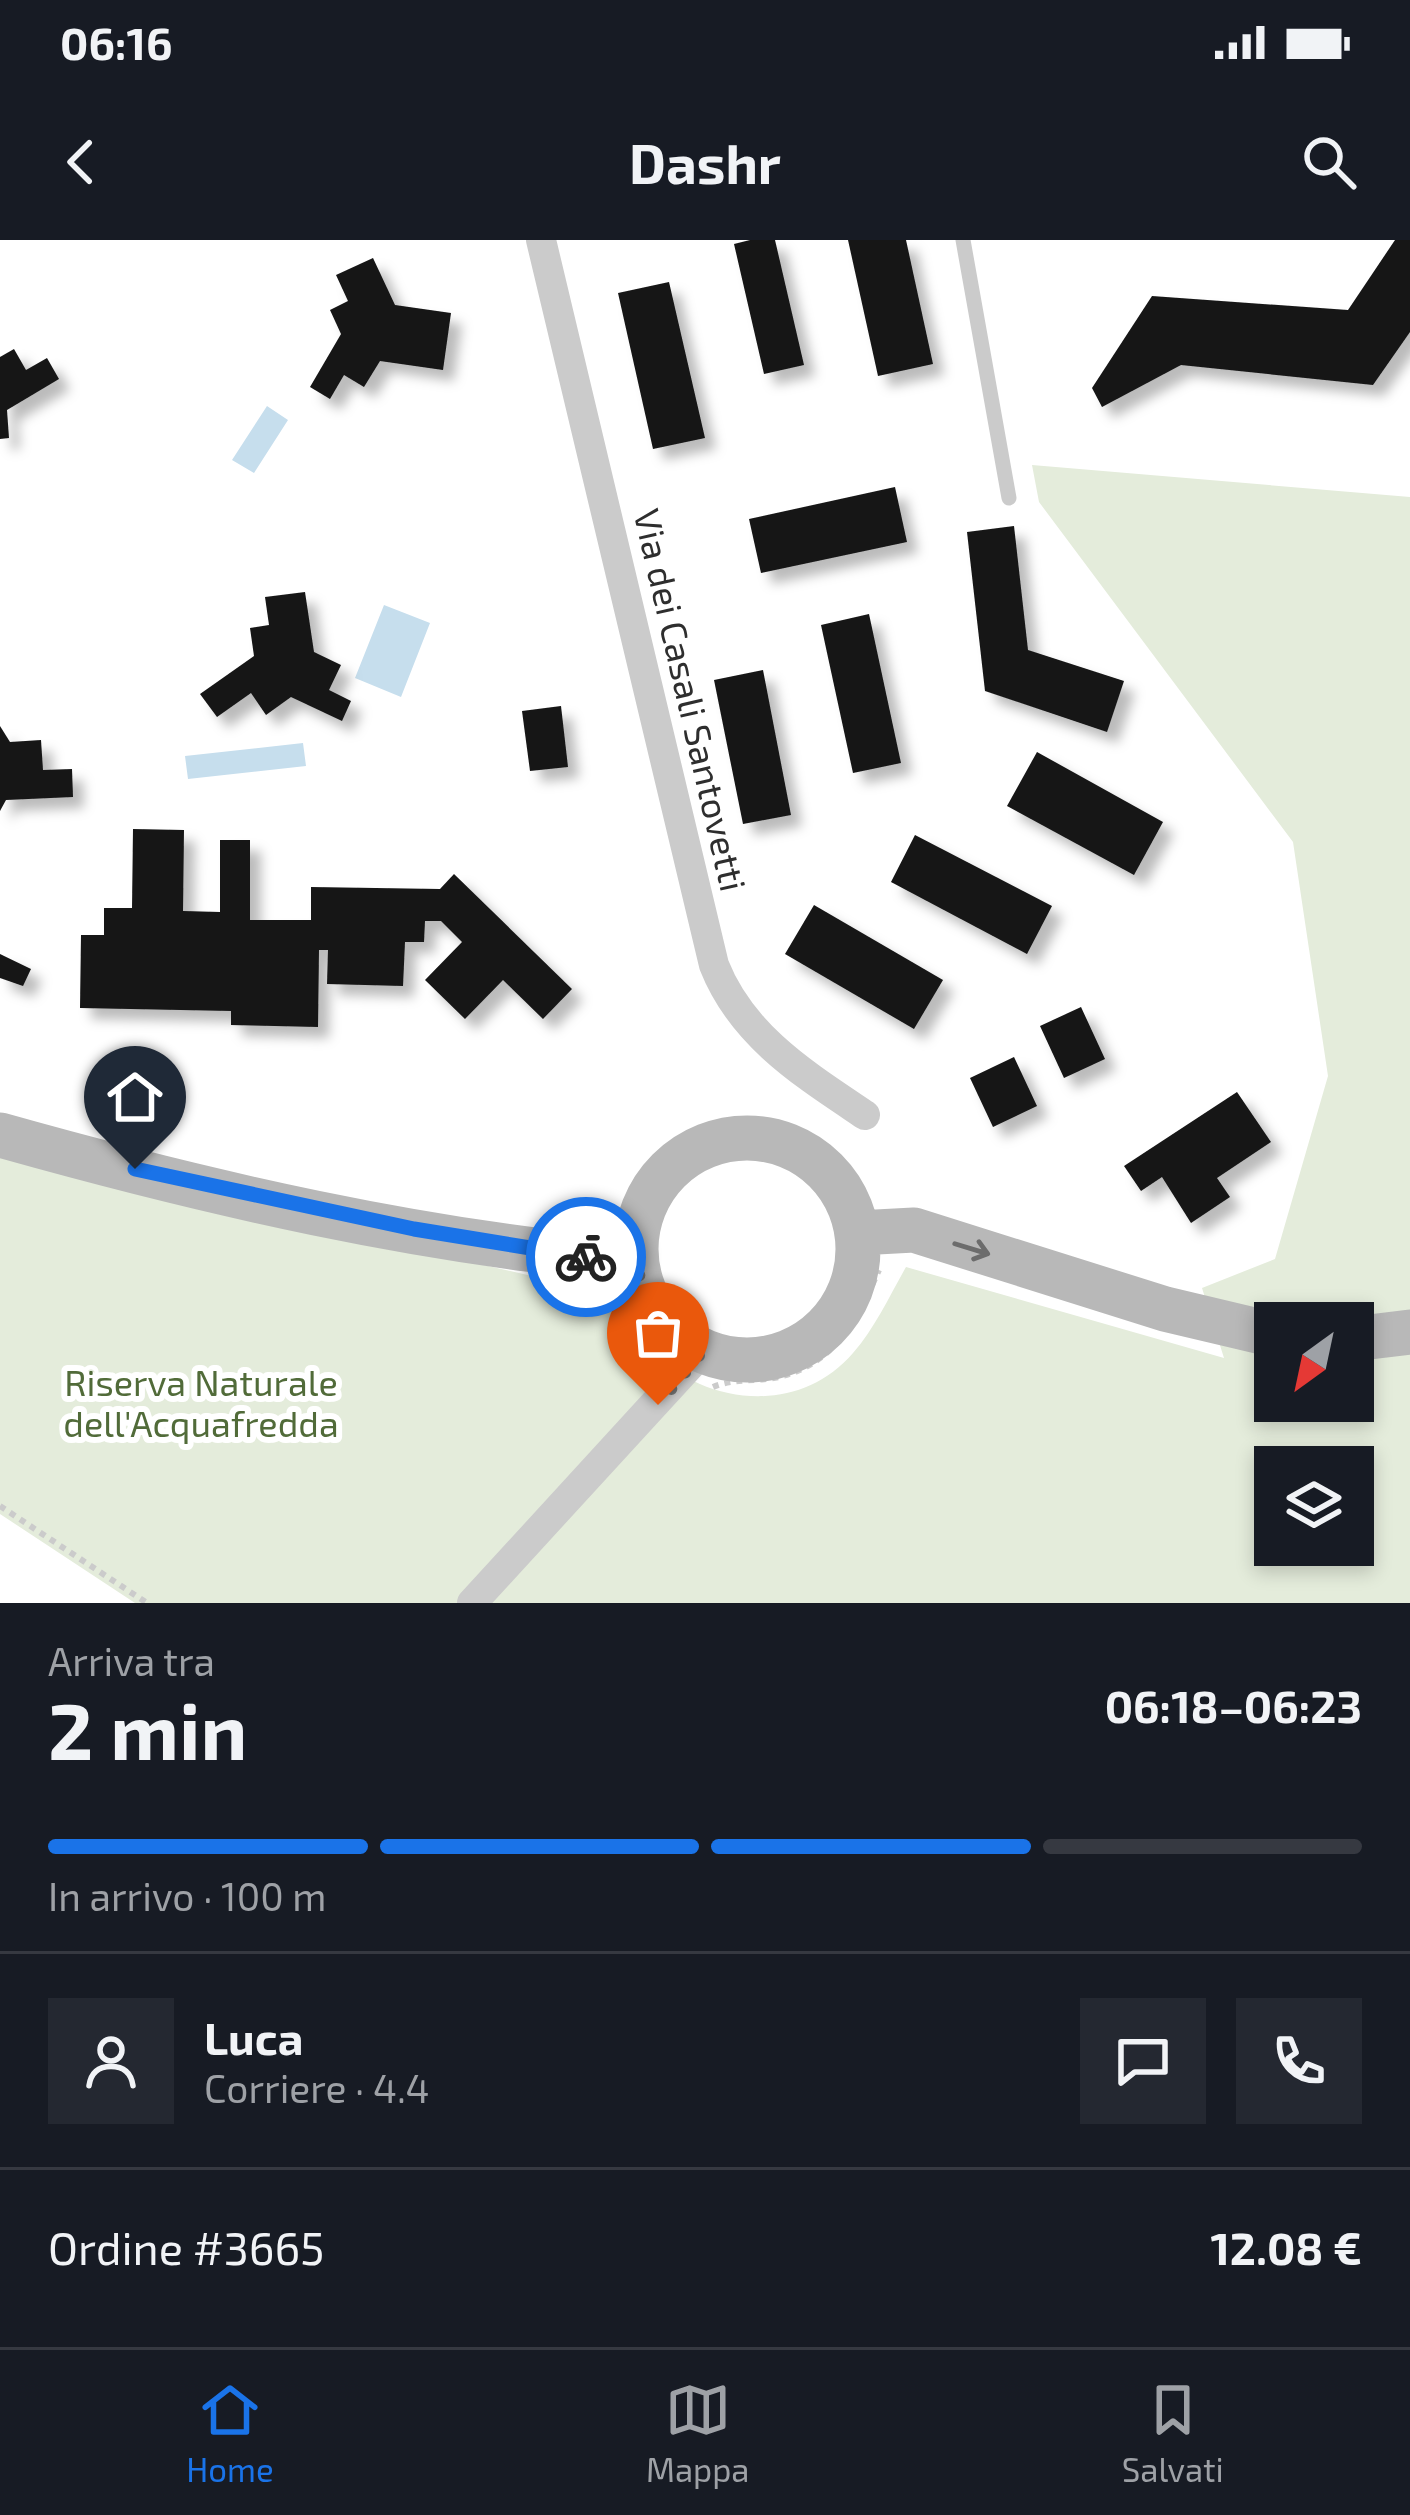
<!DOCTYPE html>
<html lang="it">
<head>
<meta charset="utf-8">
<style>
	:root { --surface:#171b24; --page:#242831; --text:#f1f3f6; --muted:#9ea1a6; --line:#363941; --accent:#1a73e8 }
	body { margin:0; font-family:"Exo 2",sans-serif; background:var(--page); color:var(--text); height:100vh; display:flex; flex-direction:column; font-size:45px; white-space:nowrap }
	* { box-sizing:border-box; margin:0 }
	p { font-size:39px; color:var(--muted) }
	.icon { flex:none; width:66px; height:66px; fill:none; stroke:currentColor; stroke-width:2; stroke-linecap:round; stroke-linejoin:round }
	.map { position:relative; height:1363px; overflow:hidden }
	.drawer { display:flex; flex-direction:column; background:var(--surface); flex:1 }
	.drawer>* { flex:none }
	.needle { width:78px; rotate:213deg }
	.fabs { position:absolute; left:1254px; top:1062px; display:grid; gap:24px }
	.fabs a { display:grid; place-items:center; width:120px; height:120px; border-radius:0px; background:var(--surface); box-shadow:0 6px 18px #0003; font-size:60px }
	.pin { position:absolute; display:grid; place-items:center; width:102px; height:102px; color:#fff; margin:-123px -51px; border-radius:50% 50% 50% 0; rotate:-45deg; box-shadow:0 0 12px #0007 }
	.pin .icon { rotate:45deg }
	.courier { position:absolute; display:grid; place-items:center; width:120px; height:120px; margin:-60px; border:9px solid #1a73e8; border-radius:50%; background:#fff; color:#222; box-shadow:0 3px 15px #0007 }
	.headline em { font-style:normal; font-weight:700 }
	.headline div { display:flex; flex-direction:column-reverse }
	.headline { display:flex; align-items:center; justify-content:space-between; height:204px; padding:0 48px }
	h1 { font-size:78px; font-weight:700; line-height:90px }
	.bar { display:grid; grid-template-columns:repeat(4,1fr); gap:18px 12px; align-content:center; height:144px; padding:0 48px }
	.bar i { height:15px; border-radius:9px; background:var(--line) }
	.bar .on { background:var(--accent) }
	.bar p { grid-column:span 4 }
	.line { display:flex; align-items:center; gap:30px; padding:0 48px; border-top:3px solid var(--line) }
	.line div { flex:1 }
	.round { display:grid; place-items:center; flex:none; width:126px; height:126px; border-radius:0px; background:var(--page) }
	.status { display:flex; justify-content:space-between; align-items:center; height:84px; padding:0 60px; background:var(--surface); direction:ltr }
	.status svg { height:33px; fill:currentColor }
	header { display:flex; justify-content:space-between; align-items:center; height:156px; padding:0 48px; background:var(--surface); font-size:54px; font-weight:700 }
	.tab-bar { display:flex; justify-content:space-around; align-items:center; height:168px; border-top:3px solid var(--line); background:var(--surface); font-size:33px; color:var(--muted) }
	.tab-bar a { display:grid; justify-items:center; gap:6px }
	.tab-bar .on { color:var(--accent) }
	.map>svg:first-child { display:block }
	.green { fill:#e4ecdb; fill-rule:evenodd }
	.water { fill:#c6deed }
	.building { fill:#151515; filter:url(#shadow) }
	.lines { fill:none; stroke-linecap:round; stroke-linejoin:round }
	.path { stroke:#cbcbcb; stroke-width:6; stroke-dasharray:6 6; stroke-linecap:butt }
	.lane { stroke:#cbcbcb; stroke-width:15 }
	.street { stroke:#cbcbcb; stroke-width:30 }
	.secondary { stroke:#b8b8b8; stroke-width:45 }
	.oneway { stroke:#6c6c6c }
	.done { stroke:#777; stroke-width:12; stroke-dasharray:0 21.6 }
	.route { stroke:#1a73e8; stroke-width:15 }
	.labels { text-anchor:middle; stroke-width:12; stroke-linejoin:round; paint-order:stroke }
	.street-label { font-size:36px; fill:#2e2e2e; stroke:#fff }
	.park-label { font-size:36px; fill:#516b39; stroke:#fff }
</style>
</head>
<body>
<div class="status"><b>06:16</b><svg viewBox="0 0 49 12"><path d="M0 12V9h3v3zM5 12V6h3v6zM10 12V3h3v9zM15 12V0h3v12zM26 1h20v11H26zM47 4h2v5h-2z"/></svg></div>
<header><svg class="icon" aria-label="back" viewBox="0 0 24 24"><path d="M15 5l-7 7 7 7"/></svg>Dashr<svg class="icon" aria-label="search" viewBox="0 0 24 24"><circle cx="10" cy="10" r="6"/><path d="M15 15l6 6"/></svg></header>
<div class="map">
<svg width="1410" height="1363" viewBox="0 0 1410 1363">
	<defs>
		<filter id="shadow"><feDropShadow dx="11" dy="11" stdDeviation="6" flood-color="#0004"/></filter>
	</defs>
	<rect width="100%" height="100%" fill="#fff"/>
	<!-- green -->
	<path class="green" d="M 1032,225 L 1410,257 L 1410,1363 L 135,1363 L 0,1274 L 0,914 L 602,1052 C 621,1069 632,1091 649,1109 C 703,1165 798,1177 853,1113 C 875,1088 890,1055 906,1027 L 1224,1118 L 1202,1048 L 1275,1019 L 1328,836 L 1293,602 L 1039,262 ZM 1275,1083 L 1353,1083 L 1353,1161 L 1275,1161 ZM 1275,1227 L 1353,1227 L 1353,1305 L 1275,1305 Z"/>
	<!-- water -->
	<path class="water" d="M 267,166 L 288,180 L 254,233 L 232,220 Z
		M 384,365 L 430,383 L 401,457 L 355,438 Z
		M 303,503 L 306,526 L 188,539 L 185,516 Z"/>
	<!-- building -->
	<path class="building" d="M 750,0 L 775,0 L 804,125 L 764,134 L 734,4 Z
		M 848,0 L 906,0 L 933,124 L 878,136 Z
		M 1395,0 L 1410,0 L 1410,92 L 1373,145 L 1181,125 L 1102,167 L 1092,148 L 1152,56 L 1348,70 Z
		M 373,18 L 395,65 L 451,73 L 443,130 L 380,121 L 364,147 L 344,135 L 330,159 L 310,147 L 341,94 L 330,70 L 348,61 L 336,35 Z
		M 669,42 L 705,198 L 653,209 L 618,53 Z
		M 14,109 L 26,130 L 47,118 L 59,139 L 7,170 L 9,198 L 0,199 L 0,117 Z
		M 895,247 L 907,302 L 761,333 L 749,279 Z
		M 1014,286 L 1028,410 L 1124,441 L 1107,492 L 985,451 L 967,292 Z
		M 305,352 L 314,412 L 341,425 L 329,450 L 351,461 L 342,481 L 291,457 L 266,475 L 251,453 L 217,477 L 200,454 L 254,416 L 250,388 L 269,385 L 265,357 Z
		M 869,374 L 901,523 L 853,533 L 821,385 Z
		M 763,430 L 791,575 L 743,584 L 714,440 Z
		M 561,466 L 568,527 L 530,531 L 522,471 Z
		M 0,486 L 10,502 L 41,500 L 43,530 L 72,529 L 73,557 L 6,560 L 0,571 Z
		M 1037,512 L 1163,582 L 1134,635 L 1007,566 Z
		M 133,589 L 184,590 L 183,671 L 220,672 L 220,600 L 250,600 L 250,680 L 311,680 L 311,647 L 440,649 L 454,634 L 572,749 L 543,779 L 503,740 L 465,779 L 425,740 L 462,702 L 441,681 L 425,681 L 424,702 L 405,702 L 403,746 L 327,744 L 328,710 L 319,710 L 318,787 L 231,785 L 231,771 L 80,768 L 81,695 L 104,695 L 104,668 L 132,668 Z
		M 915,595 L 1052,666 L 1027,714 L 891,642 Z
		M 814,665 L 943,740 L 914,789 L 785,714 Z
		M 0,714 L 31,729 L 23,746 L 0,738 Z
		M 1081,767 L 1105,819 L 1064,838 L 1040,786 Z
		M 1014,817 L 1037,866 L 993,887 L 970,838 Z
		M 1237,852 L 1271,902 L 1217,938 L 1230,957 L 1191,983 L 1162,937 L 1141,951 L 1124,926 Z"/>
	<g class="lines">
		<!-- path -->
		<path class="path" d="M 611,1055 L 650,1106 L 652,1124
			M 713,1147 C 734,1138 757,1142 779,1137 C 836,1123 857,1079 879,1030
			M 0,1266 L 147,1363"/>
		<!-- lane -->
		<path class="lane" d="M 963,0 L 1009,258"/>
		<!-- street -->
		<path class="street" d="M 541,0 L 714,725 C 742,796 804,834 865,875
			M 472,1363 L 703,1111"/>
		<!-- secondary -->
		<path class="secondary" d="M 0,895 C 206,953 423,1003 636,1021
			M636 1009a111 111 0 1 1 222 0a111 111 0 1 1-222 0Z
			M 858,993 L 914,990 L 1165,1069 L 1275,1095
			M 1353,1099 L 1410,1092"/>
	</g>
	<!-- one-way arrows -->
	<defs><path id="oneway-shaft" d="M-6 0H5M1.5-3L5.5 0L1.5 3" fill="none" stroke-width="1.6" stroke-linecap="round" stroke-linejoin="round" transform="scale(3)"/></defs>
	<use class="oneway" href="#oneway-shaft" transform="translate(972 1009) rotate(17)"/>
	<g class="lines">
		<!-- done -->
		<path class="done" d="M 586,1017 L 636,1021 C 644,1064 666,1090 703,1111 L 658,1165"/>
		<!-- route -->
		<path class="route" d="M 135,929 L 414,989 L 586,1017"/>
	</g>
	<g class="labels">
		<!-- street labels -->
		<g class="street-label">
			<text transform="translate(690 460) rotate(77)" y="13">Via dei Casali Santovetti</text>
		</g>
		<!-- park labels -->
		<g class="park-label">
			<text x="201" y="1156">Riserva Naturale<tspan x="201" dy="41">dell'Acquafredda</tspan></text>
		</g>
	</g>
</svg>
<div class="fabs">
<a><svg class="needle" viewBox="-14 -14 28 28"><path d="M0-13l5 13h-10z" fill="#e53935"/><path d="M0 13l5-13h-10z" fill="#9ea1a6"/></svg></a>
<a><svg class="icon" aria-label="layers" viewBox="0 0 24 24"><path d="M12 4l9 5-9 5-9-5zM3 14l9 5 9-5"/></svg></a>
</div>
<div class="pin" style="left:658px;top:1165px;background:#ea580c"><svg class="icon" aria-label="bag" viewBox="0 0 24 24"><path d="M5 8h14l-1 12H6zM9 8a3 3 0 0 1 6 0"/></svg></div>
<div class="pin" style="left:135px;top:929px;background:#1f2937"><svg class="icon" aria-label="home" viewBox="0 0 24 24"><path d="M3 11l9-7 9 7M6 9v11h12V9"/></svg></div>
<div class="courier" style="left:586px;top:1017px"><svg class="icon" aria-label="bike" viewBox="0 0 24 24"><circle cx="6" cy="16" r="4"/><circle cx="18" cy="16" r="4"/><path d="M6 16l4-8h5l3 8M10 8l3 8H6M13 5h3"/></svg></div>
</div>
<section class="drawer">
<div class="headline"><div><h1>2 min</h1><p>Arriva tra</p></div><em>06:18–06:23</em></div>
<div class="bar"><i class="on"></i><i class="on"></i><i class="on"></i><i></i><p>In arrivo · 100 m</p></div>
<div class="line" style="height:216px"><a class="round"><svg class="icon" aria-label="person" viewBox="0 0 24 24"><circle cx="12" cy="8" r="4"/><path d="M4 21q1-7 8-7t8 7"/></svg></a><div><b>Luca</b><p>Corriere · 4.4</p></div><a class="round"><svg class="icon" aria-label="chat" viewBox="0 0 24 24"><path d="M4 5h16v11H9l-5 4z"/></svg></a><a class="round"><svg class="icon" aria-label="phone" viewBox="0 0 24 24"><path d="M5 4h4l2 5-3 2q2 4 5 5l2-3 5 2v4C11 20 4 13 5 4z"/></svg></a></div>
<div class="line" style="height:156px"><div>Ordine #3665</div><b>12.08 €</b></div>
</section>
<nav class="tab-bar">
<a class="on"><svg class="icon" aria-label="home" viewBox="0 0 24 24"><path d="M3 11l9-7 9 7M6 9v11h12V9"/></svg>Home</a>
<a><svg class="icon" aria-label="map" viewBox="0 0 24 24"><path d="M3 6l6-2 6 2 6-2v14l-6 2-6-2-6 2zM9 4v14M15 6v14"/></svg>Mappa</a>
<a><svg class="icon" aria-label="saved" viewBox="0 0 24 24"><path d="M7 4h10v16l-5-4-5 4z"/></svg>Salvati</a>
</nav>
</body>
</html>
